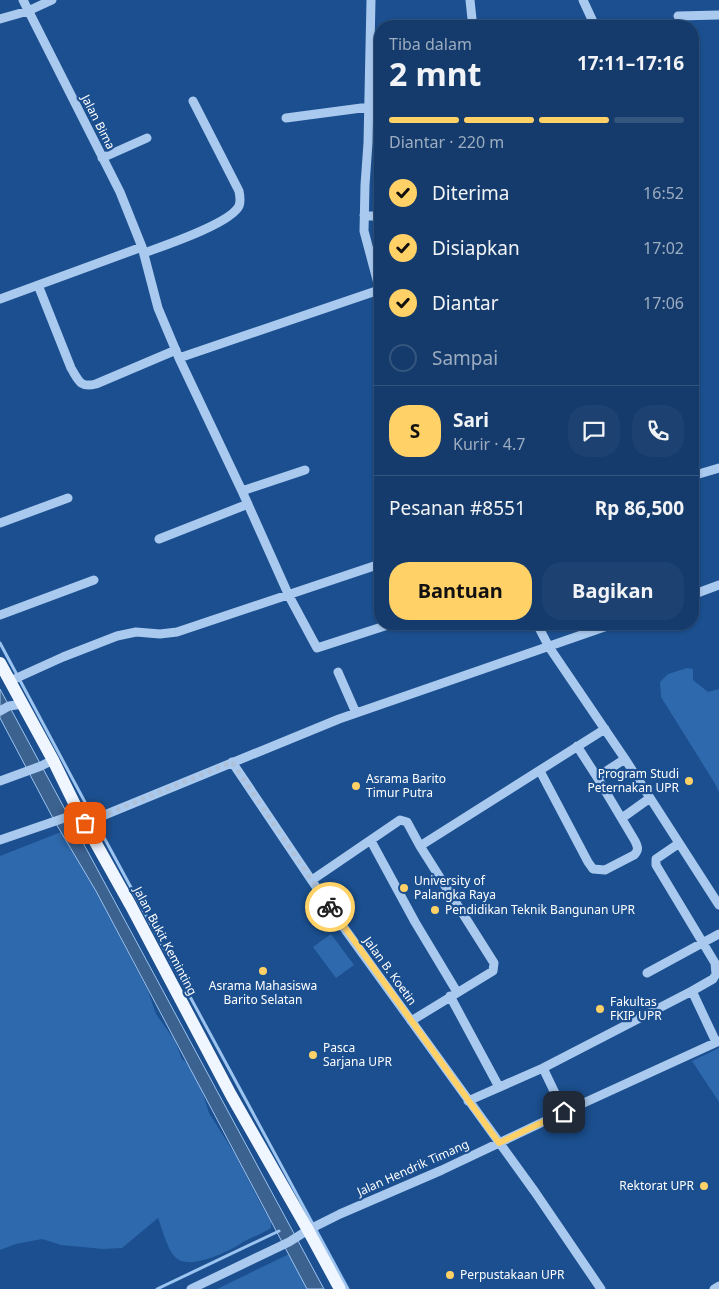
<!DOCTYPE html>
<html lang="id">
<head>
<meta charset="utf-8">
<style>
	:root { --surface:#143b6b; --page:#1d4271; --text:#f1f3f6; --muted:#9dadc1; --line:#33557e; --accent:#ffd166 }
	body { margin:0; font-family:"Noto Sans",sans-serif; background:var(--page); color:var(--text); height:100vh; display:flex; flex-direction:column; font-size:19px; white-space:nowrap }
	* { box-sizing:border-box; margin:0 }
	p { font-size:16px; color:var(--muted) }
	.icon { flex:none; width:28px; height:28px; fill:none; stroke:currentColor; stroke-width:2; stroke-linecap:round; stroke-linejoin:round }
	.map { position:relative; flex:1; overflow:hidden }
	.panel { position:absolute; left:374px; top:20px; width:325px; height:610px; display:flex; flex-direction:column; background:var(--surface); border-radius:20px; box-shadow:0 1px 4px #0004,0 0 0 1px var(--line) }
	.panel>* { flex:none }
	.pin { position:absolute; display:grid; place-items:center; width:42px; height:42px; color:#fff; margin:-21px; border-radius:10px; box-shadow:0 2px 8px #0006 }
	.courier { position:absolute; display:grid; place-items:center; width:50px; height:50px; margin:-25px; border:4px solid #ffd166; border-radius:50%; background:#fff; color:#222; box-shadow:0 1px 6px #0007 }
	.head em { font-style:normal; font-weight:700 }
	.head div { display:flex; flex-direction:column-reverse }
	.head { display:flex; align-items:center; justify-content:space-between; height:85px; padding:0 15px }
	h1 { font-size:32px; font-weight:700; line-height:38px }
	.bar { display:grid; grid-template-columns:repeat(4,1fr); gap:8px 5px; align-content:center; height:60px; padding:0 15px }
	.bar i { height:6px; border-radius:4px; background:var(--line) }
	.bar .selected { background:var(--accent) }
	.bar p { grid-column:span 4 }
	.line { display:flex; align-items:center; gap:12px; padding:0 15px; border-top:1px solid var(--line) }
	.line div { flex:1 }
	.round { display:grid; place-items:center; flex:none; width:52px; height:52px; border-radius:20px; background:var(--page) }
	ol { padding:0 15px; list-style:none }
	li { display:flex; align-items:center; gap:15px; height:55px }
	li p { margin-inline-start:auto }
	li .icon { padding:5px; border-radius:50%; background:var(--accent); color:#111; stroke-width:4 }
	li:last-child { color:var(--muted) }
	li i { width:28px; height:28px; border:2px solid var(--line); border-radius:50% }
	.cta { display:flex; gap:10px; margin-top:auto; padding:10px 15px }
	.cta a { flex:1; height:58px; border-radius:20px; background:var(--accent); color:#111; font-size:20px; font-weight:700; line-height:58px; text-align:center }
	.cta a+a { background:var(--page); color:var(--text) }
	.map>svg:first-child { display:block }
	.green { fill:#2e69ad }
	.water { fill:#3c6290; stroke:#9cc4f0 }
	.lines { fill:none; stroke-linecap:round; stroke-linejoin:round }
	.stream { stroke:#9cc4f0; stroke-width:3 }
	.minor { stroke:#a9c9ee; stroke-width:9 }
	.major { stroke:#f0f6ff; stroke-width:12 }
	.done { stroke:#afc1d8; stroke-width:5; stroke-dasharray:0 9 }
	.route { stroke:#ffd166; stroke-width:6 }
	.poi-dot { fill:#ffd166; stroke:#1b4f8f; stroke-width:2 }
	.labels { text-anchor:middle; stroke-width:4.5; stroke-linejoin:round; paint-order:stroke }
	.street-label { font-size:12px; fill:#fff; stroke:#1b4f8f }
	.poi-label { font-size:12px; fill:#fff; stroke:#1b4f8f; text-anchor:start }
</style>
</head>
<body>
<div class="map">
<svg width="719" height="1289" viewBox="0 0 719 1289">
	<rect width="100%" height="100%" fill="#1b4f8f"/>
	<!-- green -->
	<path class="green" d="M 687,668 L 693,669 L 693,680 L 708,692 L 719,689 L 719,792 L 714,782 L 661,697 L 660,682 L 668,674 Z
		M 61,832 L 96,891 L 148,991 L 156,1014 L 175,1041 L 182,1059 L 187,1063 L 199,1081 L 209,1113 L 236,1156 L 260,1203 L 271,1222 L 271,1228 C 262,1234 257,1235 247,1240 C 242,1242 238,1246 233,1248 C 220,1255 187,1270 175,1257 C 167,1249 162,1228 158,1218 L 122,1248 L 103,1249 L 61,1245 L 42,1239 L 16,1244 L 0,1250 L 0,856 Z
		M 331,934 L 354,965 L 336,978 L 313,947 Z
		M 719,1048 L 719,1102 L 692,1061 Z
		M 289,1254 L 307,1289 L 217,1289 Z"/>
	<!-- water -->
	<path class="water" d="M 0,689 L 324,1289 L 307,1289 L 96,891 L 55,822 L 0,718 Z"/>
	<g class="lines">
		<!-- stream -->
		<path class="stream" d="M 0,643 L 94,819 L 348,1289
			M 157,1289 L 279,1231"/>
		<!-- minor -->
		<path class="minor" d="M 23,0 L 120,192 L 142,247 L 158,308 L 179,358 L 242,491 L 289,596 L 317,648 L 391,624
			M 371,0 L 368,143 L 365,185 L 364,231 L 380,291
			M 470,0 L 472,19
			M 583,0 L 595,26
			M 678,16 L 719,15
			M 0,19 L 28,11 L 52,0
			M 286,118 L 369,107
			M 102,158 L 147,138
			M 364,215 L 380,217
			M 144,253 C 163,246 230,224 239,206 C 241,201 240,196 239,191 L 193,101
			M 38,285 L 71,368 C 79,381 80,388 96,384 L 176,350
			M 0,299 L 142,247
			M 179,358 L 379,290
			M 692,476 L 719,468
			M 242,491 L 305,470
			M 0,523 L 68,498
			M 159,539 L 248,504
			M 692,595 L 719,585
			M 0,615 L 94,580
			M 537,624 L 549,647 L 625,759 L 719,905
			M 338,672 L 356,713
			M 10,681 L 63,657 L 117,636 L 136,632 L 160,634 L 177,632 L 380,564
			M 0,711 L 9,706 L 23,704
			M 577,746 L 597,777
			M 232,762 L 339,921 L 535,1192 L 601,1289
			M 540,771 L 588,862 L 593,869 L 605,870 L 634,855 C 639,850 638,847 635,841 L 597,777 L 625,759
			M 0,781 L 41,766 L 53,760
			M 622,818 L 650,798
			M 85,823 L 339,719 L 613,624
			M 0,840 L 79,813
			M 371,841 L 415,922 L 457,992
			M 678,844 L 656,859 L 656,865 L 715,963 L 716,974 L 713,979 L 692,991
			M 420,846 L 605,729
			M 312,880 L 400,820 L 407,822 L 420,846 L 494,963 L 493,971 L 411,1021
			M 647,973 L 719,934
			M 450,996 L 499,1087
			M 543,1068 L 564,1112
			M 468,1101 L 543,1068 L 692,991 L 716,1042
			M 191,1289 L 289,1242 L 308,1230 L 340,1214 L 442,1170 L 564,1112 L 719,1041
			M 714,1289 L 719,1286"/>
		<!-- major -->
		<path class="major" d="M 0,663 L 53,760 L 79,813 L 131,906 L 231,1095 L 308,1230 L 340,1289"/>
	</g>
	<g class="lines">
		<!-- done -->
		<path class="done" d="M 85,823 L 232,762 L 330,907"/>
		<!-- route -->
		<path class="route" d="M 330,907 L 499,1143 L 564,1112"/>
	</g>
	<!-- markers -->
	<g class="poi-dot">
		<circle cx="689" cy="781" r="5"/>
		<circle cx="356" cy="786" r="5"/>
		<circle cx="404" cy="888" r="5"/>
		<circle cx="435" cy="910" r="5"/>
		<circle cx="263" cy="971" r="5"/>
		<circle cx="600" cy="1009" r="5"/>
		<circle cx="313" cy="1055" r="5"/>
		<circle cx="704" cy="1186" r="5"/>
		<circle cx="450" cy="1275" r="5"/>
	</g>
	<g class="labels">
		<!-- street labels -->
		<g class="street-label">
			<text transform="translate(98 122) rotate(63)" y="4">Jalan Bima</text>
			<text transform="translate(165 941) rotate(62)" y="4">Jalan Bukit Keminting</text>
			<text transform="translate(390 971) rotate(54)" y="4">Jalan B. Koetin</text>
			<text transform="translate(413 1168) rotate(-24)" y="4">Jalan Hendrik Timang</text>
		</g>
		<!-- poi labels -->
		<g class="poi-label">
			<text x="679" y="778" text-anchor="end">Program Studi<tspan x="679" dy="14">Peternakan UPR</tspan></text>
			<text x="366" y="783">Asrama Barito<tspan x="366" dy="14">Timur Putra</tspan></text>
			<text x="414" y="885">University of<tspan x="414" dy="14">Palangka Raya</tspan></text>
			<text x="445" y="914">Pendidikan Teknik Bangunan UPR</text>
			<text x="263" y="990" text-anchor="middle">Asrama Mahasiswa<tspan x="263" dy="14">Barito Selatan</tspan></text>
			<text x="610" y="1006">Fakultas<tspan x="610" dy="14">FKIP UPR</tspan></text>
			<text x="323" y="1052">Pasca<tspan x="323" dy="14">Sarjana UPR</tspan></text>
			<text x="694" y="1190" text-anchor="end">Rektorat UPR</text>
			<text x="460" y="1279">Perpustakaan UPR</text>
		</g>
	</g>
</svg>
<div class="pin" style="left:85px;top:823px;background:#ea580c"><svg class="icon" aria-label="bag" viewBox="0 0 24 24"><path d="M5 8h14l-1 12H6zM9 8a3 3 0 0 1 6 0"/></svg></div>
<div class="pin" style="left:564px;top:1112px;background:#1f2937"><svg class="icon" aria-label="home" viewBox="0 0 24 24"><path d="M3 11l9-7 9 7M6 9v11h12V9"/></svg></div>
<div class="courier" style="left:330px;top:907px"><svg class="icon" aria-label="bike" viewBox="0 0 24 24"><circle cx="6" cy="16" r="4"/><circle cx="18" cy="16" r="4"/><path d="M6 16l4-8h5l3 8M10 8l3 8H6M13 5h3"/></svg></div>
<section class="panel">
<div class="head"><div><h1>2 mnt</h1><p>Tiba dalam</p></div><em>17:11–17:16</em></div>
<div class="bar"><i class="selected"></i><i class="selected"></i><i class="selected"></i><i></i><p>Diantar · 220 m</p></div>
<ol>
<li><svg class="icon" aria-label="check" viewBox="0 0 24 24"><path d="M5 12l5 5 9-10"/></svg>Diterima<p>16:52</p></li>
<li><svg class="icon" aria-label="check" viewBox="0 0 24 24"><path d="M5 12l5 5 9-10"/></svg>Disiapkan<p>17:02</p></li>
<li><svg class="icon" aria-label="check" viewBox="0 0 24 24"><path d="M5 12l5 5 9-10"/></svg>Diantar<p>17:06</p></li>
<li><i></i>Sampai</li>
</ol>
<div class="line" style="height:90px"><b class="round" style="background:var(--accent);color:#111">S</b><div><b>Sari</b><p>Kurir · 4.7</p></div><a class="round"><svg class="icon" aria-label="chat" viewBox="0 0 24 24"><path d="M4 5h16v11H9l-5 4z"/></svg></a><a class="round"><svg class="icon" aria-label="phone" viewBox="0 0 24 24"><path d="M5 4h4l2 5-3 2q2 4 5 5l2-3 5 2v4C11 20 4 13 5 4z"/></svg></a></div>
<div class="line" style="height:65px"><div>Pesanan #8551</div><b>Rp 86,500</b></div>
<div class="cta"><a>Bantuan</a><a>Bagikan</a></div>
</section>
</div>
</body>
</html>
